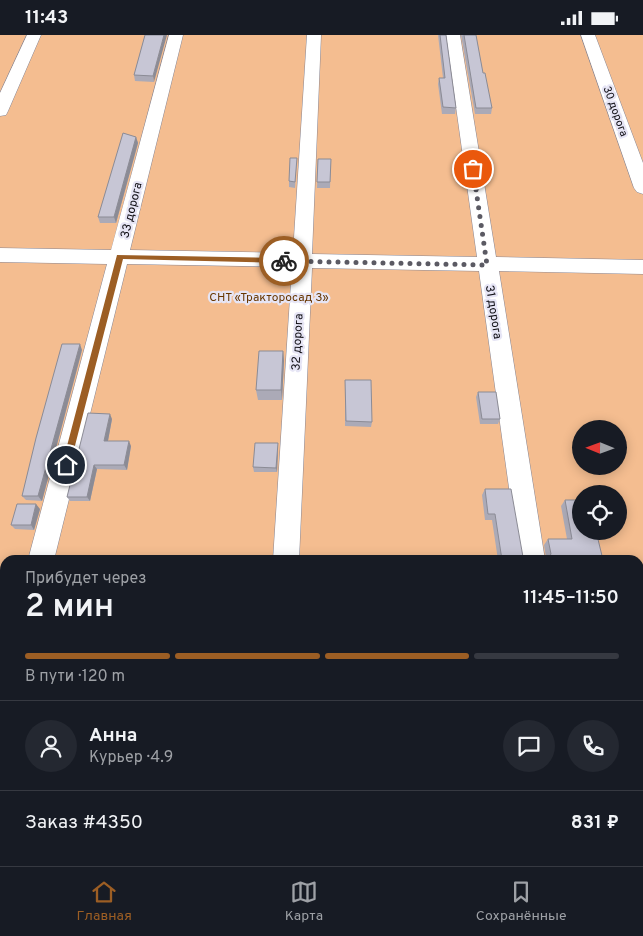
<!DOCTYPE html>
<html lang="ru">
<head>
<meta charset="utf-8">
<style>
	:root { --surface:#171b24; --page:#242831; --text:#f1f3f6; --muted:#9ea1a6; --line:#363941; --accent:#9c5e24 }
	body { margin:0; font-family:Overpass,sans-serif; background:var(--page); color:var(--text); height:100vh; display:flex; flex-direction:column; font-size:19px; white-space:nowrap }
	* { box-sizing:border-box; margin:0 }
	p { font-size:16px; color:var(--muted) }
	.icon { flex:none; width:28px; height:28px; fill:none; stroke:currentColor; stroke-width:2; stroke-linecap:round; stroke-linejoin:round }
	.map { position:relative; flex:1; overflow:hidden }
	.drawer { position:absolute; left:0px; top:520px; width:644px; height:311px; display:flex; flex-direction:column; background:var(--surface); border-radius:15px 15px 0 0; box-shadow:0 2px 12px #0003 }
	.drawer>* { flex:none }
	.needle { width:32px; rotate:271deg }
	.tools { position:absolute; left:572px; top:385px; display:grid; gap:10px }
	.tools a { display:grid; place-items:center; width:55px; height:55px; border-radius:50%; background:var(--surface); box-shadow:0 2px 12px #0003; font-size:25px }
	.pin { position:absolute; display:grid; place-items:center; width:42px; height:42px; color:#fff; margin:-21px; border:2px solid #fff; border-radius:50%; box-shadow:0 1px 5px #0007 }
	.courier { position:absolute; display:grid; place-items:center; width:50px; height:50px; margin:-25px; border:4px solid #9c5e24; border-radius:50%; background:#fff; color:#222; box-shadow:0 1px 6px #0007 }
	.headline em { font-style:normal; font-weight:600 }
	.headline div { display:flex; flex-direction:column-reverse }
	.headline { display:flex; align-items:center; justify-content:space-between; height:85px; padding:0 25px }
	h1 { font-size:32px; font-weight:600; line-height:38px }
	.bar { display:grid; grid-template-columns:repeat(4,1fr); gap:8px 5px; align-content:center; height:60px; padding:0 25px }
	.bar i { height:6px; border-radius:4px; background:var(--line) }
	.bar .selected { background:var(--accent) }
	.bar p { grid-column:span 4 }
	.line { display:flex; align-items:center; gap:12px; padding:0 25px; border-top:1px solid var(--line) }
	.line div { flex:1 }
	.round { display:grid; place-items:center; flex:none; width:52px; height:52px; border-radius:26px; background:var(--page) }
	.status { display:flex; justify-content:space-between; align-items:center; height:35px; padding:0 25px; background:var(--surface); direction:ltr }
	.status svg { height:14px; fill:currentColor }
	.dock { display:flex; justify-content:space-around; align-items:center; height:70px; border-top:1px solid var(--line); background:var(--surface); font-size:14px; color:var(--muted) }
	.dock a { display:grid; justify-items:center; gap:2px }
	.dock .selected { color:var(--accent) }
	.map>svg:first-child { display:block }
	.green { fill:#f4bd90; fill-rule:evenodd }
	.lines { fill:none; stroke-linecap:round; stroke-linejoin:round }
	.minor-casing { stroke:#878694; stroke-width:1 }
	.minor { fill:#fff; fill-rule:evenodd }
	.wall { fill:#abaab7 }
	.shaded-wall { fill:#8b8b95 }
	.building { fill:#c7c6d5; stroke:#8b8b95 }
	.route { fill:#9c5e24 }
	.done { stroke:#5b5a63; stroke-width:5; stroke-dasharray:0 9 }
	.labels { text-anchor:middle; stroke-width:4.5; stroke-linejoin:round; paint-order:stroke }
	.far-street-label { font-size:11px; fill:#100f15; stroke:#e6e5f5 }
	.street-label { font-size:12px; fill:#100f15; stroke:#e6e5f5 }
	.park-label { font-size:12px; fill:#673600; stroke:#e6e5f5 }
</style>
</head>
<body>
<div class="status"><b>11:43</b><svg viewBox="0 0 49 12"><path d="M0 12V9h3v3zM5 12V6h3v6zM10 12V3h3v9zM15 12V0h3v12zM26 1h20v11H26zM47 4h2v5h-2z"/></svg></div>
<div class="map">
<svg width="643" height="831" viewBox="0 0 643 831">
	<rect width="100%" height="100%" fill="#e6e5f5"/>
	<!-- green -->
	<path class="green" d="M 0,0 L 643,0 L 643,831 L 0,831 ZM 581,394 L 619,394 L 619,431 L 581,431 ZM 581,459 L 619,459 L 619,496 L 581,496 ZM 5,525 L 639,525 L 639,826 L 5,826 Z"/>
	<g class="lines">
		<defs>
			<path id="minor" d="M 27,0 L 41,0 L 8,76 L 6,80 L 0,81 L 0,58 Z
				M 169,0 L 183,0 L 130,215 L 293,218 L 307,0 L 321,0 L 312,219 L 477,222 L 446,0 L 460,0 L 496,222 L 643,225 L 643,239 L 499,236 L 545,525 L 519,525 L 479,236 L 312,233 L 299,525 L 273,525 L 292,232 L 127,229 L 54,525 L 28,525 L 107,229 L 0,227 L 0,213 L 111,215 Z
				M 581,0 L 595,0 L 643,128 L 643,159 L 637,157 L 634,153 Z
				M 5,650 L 5,697 L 0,699 L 0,653 Z
				M 254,826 L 286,826 L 286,831 L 254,831 Z
				M 562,826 L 594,826 L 595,831 L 563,831 Z"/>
		</defs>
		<!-- minor casing -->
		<use href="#minor" class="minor-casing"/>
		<!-- minor -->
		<use href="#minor" class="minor"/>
	</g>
	<!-- wall -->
	<path class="wall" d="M 145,0 L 154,47 L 135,46 L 134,40 Z
		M 438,0 L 446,0 L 456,73 L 455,79 L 442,79 L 438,49 L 439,43 L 443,43 Z
		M 461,0 L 476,0 L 483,38 L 492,73 L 491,79 L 475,79 Z
		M 136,102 L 138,108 L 116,188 L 100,188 L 98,182 Z
		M 297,123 L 295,153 L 289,152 L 289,146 Z
		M 318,124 L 331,124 L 330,153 L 317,153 Z
		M 82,315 L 42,466 L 26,465 L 22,461 Z
		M 283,316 L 284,326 L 282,365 L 258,365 L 256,355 Z
		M 345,345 L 372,387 L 371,392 L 345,391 Z
		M 478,357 L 500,384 L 498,389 L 480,389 L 476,362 Z
		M 112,384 L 108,406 L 131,411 L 127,435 L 97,434 L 90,466 L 70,466 L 67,462 Z
		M 278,408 L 278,413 L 277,437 L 254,437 L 253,432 Z
		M 485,454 L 523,522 L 546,522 L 544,510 L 548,504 L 567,504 L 561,471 L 565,465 L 603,525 L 498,525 L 492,485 L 485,485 L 482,460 Z
		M 40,474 L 34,495 L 15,494 L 11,490 Z
		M 5,592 L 5,614 L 4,619 L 5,619 L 5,723 L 0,723 L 0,701 L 5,682 L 1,681 Z
		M 524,826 L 568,826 L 568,827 L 569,831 L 525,831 Z"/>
	<!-- shaded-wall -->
	<path class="shaded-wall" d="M 164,0 L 167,0 L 154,47 L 153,41 Z
		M 136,102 L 138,108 L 116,188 L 114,182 Z
		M 80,309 L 82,315 L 42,466 L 38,461 Z
		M 283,316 L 284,326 L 282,365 L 281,355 Z
		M 110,379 L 112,384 L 107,411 L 104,406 Z
		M 129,406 L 131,411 L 127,435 L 124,430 Z
		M 278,408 L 278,413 L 277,437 L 276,433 Z
		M 94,430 L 97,434 L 90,466 L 87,462 Z
		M 36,469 L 40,474 L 34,495 L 31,490 Z
		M 4,591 L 5,592 L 5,614 L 3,622 L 0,621 L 0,608 Z"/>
	<!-- building -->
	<path class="building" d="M 145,0 L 164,0 L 153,41 L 134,40 Z
		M 440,0 L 446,0 L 456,73 L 443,72 L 439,43 L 445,43 Z
		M 464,0 L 476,0 L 483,38 L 485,38 L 492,73 L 476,73 Z
		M 123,98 L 136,102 L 114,182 L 98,182 Z
		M 290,123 L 297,123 L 295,147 L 289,146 Z
		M 318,124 L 331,124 L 330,147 L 317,147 Z
		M 62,309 L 80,309 L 38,461 L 22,461 L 36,403 Z
		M 259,316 L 283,316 L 281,355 L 256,355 Z
		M 345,345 L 371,345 L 372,387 L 346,386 Z
		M 478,357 L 496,357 L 500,384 L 482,384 Z
		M 88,378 L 110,379 L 104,406 L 129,406 L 124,430 L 94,430 L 87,462 L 67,462 Z
		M 255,408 L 278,408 L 276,433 L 253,432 Z
		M 485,454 L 511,454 L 523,522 L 549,522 L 551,519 L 548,504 L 572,504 L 565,465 L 581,465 L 581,496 L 596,496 L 603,525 L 502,525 L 495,479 L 488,479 Z
		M 17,469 L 36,469 L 31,490 L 11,490 Z
		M 0,591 L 4,591 L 0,608 Z
		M 0,619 L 5,619 L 5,721 L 0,721 L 0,701 L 5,681 L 1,681 Z
		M 437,826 L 465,826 L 465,831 L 437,831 Z
		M 530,826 L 568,826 L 568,827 L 569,831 L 531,831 Z"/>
	<!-- route -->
	<path class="route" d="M 117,220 L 284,223 L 287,226 L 284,228 L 123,224 L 70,430 L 66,434 L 62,430 Z"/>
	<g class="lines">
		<!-- done -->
		<path class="done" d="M 284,226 L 487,230 L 473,134"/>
	</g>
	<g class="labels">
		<!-- far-street labels -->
		<g class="far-street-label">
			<text transform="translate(616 76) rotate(70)" y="4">30 дорога</text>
		</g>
		<!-- street labels -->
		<g class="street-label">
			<text transform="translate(131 175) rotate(-76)" y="4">33 дорога</text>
			<text transform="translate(494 277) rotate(81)" y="4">31 дорога</text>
			<text transform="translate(297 307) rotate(-87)" y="4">32 дорога</text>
		</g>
		<!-- park labels -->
		<g class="park-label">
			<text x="269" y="266">СНТ «Тракторосад 3»</text>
		</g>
	</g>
</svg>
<div class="tools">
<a><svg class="needle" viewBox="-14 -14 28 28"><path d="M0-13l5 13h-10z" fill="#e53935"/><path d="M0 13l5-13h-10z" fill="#9ea1a6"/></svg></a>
<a><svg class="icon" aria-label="locate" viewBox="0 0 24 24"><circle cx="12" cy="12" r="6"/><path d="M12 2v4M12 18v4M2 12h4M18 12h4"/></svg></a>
</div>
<div class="pin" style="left:473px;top:134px;background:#ea580c"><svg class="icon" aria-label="bag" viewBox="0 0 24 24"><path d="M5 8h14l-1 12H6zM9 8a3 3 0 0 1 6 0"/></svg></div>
<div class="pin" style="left:66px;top:430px;background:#1f2937"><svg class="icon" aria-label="home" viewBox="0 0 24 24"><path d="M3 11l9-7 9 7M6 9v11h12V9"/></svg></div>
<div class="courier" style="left:284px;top:226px"><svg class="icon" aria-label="bike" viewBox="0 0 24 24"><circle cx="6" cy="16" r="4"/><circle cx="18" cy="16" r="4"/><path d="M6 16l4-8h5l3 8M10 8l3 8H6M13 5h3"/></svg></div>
<section class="drawer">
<div class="headline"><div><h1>2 мин</h1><p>Прибудет через</p></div><em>11:45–11:50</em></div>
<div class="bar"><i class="selected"></i><i class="selected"></i><i class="selected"></i><i></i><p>В пути · 120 m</p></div>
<div class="line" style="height:90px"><a class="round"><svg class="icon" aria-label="person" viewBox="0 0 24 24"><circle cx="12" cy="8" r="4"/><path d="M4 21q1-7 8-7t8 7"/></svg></a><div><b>Анна</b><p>Курьер · 4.9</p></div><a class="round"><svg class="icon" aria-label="chat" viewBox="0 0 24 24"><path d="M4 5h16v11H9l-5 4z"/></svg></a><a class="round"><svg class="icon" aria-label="phone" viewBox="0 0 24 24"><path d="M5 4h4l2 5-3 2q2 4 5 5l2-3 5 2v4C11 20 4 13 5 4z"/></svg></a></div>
<div class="line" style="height:65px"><div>Заказ #4350</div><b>831 ₽</b></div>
</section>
</div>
<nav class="dock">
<a class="selected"><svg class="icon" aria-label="home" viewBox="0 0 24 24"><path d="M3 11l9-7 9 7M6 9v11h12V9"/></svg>Главная</a>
<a><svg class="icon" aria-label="map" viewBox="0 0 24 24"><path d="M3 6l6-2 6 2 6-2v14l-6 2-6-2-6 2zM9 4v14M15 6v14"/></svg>Карта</a>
<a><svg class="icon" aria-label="saved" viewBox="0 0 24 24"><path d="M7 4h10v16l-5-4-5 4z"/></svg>Сохранённые</a>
</nav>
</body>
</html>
